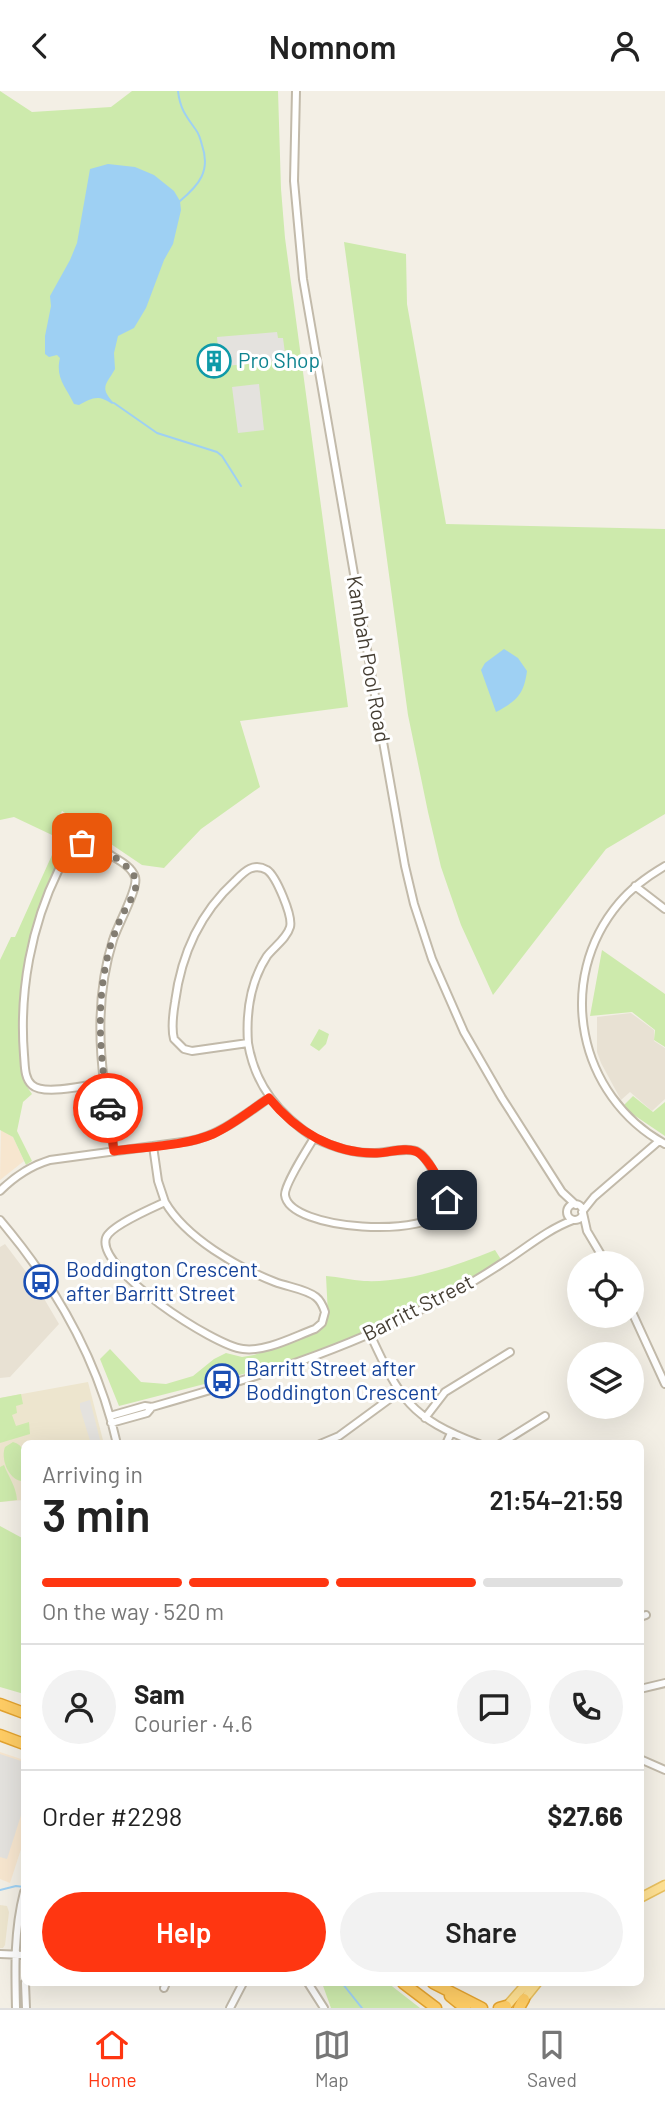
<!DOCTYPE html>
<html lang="en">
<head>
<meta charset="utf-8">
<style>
	:root { --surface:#fff; --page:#f2f2f2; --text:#222; --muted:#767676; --line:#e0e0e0; --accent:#ff3611 }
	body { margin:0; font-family:Barlow,sans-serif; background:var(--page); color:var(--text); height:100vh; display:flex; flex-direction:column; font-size:26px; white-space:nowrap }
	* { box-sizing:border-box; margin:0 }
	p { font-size:23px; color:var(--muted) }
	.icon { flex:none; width:38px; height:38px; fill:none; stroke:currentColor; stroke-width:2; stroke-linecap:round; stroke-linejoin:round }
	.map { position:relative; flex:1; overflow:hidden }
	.sheet { position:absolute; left:21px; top:1349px; width:623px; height:546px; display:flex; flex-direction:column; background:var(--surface); border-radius:10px; box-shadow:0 7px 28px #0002 }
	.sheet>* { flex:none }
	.buttons { position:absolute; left:567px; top:1160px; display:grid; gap:14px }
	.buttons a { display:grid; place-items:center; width:77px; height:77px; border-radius:50%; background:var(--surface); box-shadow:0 7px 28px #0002; font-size:35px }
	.pin { position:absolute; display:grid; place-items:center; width:60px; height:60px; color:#fff; margin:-30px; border-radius:14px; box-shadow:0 4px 10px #0006 }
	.courier { position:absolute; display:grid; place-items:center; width:70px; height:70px; margin:-35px; border:5px solid #ff3611; border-radius:50%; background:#fff; color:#222; box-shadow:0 2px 9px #0007 }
	.overview em { font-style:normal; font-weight:600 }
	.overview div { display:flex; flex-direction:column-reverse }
	.overview { display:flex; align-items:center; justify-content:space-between; height:119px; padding:0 21px }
	h1 { font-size:46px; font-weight:600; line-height:52px }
	.bar { display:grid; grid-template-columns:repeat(4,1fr); gap:10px 7px; align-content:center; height:84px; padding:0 21px }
	.bar i { height:9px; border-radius:5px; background:var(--line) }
	.bar .active { background:var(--accent) }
	.bar p { grid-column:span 4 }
	.line { display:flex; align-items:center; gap:18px; padding:0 21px; border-top:2px solid var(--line) }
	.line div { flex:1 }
	.round { display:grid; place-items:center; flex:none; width:74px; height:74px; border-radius:37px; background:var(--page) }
	.button { display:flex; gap:14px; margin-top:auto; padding:14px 21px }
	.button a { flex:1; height:80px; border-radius:42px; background:var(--accent); color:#fff; font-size:28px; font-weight:600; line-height:80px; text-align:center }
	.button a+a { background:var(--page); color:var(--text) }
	header { display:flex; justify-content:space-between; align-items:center; height:91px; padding:0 21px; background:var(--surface); font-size:32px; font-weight:600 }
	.tabs { display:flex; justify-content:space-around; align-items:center; height:98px; border-top:2px solid var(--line); background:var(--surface); font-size:19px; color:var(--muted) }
	.tabs a { display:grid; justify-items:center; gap:4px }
	.tabs .active { color:var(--accent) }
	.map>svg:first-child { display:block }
	.residential { fill:#e8e1d3 }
	.commercial { fill:#f7e6cf }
	.education { fill:#ede5ce }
	.green { fill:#cdeaac }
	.parking { fill:#e4e2de }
	.water { fill:#9ed0f3 }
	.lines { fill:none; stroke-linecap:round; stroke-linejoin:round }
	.stream { stroke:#9ed0f3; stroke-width:2 }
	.minor-casing { stroke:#c2baaa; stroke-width:10 }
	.major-casing { stroke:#e9c05e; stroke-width:11 }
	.highway-casing { stroke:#e4a32f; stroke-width:13 }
	.minor { stroke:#fff; stroke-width:6 }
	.major { stroke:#ffe193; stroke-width:8 }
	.highway { stroke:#ffcd65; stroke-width:10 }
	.done { stroke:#837d72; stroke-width:7; stroke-dasharray:0 12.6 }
	.route { stroke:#ff3611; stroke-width:9 }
	.labels { text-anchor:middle; stroke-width:6; stroke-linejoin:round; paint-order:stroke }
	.culture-label { font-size:21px; fill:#0d838f; stroke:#fff; text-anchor:start }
	.street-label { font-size:21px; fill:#463f34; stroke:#fff }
	.transit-label { font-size:21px; fill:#164399; stroke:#fff; text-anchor:start }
</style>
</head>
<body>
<header><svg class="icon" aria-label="back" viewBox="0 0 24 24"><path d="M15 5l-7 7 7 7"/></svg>Nomnom<svg class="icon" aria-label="person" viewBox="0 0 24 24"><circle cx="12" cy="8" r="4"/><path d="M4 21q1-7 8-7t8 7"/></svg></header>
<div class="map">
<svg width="665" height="1917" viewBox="0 0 665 1917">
	<rect width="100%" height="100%" fill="#f3efe5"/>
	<!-- residential -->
	<path class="residential" d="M 631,922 L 654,939 L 654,950 L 665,957 L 665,1008 L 652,1020 L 630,1001 L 621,1009 L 601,972 L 597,961 L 597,926 Z
		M 5,1153 L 36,1194 L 59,1233 L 10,1286 L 0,1287 L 0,1156 Z"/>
	<!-- commercial -->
	<path class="commercial" d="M 1,1038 L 13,1046 L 24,1070 L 0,1089 Z
		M 0,1661 L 24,1669 L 24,1749 L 10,1792 L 0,1788 Z"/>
	<!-- education -->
	<path class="education" d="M 88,1291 L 104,1353 L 24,1353 L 24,1409 L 0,1411 L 0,1307 Z
		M 0,1814 L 7,1815 L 9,1821 L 5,1854 L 3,1857 L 0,1857 Z"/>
	<!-- green -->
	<path class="green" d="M 0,0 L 32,21 L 111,16 L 132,0 L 278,0 L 281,98 L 285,147 L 348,616 L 240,630 L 260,696 L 201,738 L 164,777 L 142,774 L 62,720 L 52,744 L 14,726 L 0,729 Z
		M 344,151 L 406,163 L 407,213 L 446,433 L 665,438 L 665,723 L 606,758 L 493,904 L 461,834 L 441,776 L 428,721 L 408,624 Z
		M 61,744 L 73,750 C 64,766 54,781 47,798 C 28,847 20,893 20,946 C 20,968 18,984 32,1003 L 23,1011 L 17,1040 L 32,1070 L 26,1074 L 13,1046 L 0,1039 L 0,869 L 11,846 L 15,846 Z
		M 602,859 L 665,903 L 665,956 L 654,949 L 655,939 L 632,921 L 590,925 Z
		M 319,938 L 329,943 L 326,953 L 319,960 L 310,954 Z
		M 633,1005 L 653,1021 L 665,1011 L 665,1045 L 622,1016 Z
		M 495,1159 L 502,1170 L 445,1204 L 369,1241 L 309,1266 L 119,1315 L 100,1268 L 110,1258 L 141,1291 L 166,1293 L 193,1285 L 214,1268 L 226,1262 L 242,1266 L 254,1264 L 319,1241 L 328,1224 L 326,1185 C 339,1186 351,1189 364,1190 C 408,1192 455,1175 495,1159 Z
		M 21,1303 L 23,1313 L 16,1315 L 17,1322 L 12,1324 L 16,1335 L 29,1331 L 30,1343 L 0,1352 L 0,1307 Z
		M 13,1351 C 30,1356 25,1375 24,1390 C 10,1391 0,1369 5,1356 Z
		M 4,1374 C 9,1387 16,1395 17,1409 L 0,1411 L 0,1376 Z
		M 0,1435 L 24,1448 L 24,1603 L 0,1596 Z
		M 322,1892 L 388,1892 L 420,1917 L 331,1917 Z"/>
	<!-- parking -->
	<path class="parking" d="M 277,241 L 278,247 L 283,247 L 285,262 L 280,263 L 280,270 L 225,275 L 219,268 L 217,246 Z
		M 259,293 L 264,339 L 238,342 L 232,296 Z
		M 90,1309 L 101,1353 L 91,1353 L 80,1317 L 80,1312 Z
		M 0,1663 L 24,1671 L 24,1715 L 7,1768 L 0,1766 Z"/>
	<!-- water -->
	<path class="water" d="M 108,73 L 135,76 L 154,84 L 174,100 L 180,110 L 181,119 L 173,153 L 164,169 L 146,217 L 134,237 L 118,245 L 114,262 L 115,278 C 106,294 99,296 114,312 L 112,313 C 98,303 92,307 79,314 L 74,313 C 66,296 55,287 60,267 L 57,264 L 49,266 L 45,263 L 45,245 L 51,215 L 50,205 L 70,169 L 77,152 L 90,78 Z
		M 504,558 L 518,567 L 527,580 C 524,603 517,610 496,621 L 481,579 L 485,572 Z"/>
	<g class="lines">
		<!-- stream -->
		<path class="stream" d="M 178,0 C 180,18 186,25 196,39 C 199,43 201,50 202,54 C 211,80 199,94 180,110
			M 114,312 L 157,342 L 217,361 L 222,365 L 241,395
			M 0,1799 L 16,1795 L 24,1796
			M 342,1892 L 362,1917"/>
		<defs>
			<path id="minor" d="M 296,0 L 294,90 L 303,188 L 382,645 L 405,775 L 414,813 L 432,868 L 464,941 L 502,1007 L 562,1101 L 576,1114
				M 665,775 C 648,785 632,796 619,812 C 554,889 578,1005 665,1053
				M 635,795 L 665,818
				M 248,952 C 246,922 250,891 267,865 C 274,856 287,847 290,836 C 293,825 276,785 267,779 C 253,771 244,781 235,790 C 200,822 181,865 175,911 C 173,923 171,937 174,948 L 184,958 L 192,960 L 248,952 C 255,995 279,1023 314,1047 C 308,1057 284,1094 285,1104 C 289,1140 433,1148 446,1116 C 449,1107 444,1099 439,1091 C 434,1082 427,1066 418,1061 C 407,1055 383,1063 370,1062 C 350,1062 331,1055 314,1047
				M 104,991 C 98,944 98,896 113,849 C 117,835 139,797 135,786 C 131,774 116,768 107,762 C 98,757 89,749 78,753 C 68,757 64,770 59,778 C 31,835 19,900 24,964 C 25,974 24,987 32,994 C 44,1005 88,994 104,991 L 114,1060
				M 153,1055 L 158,1090 L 165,1111 C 152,1117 110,1135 106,1147 C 96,1178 214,1255 243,1258 C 266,1261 293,1246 315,1238 L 322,1232 L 325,1221 C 323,1215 321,1210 316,1206 C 306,1198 288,1196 275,1191 C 237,1176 186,1147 165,1111
				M 0,1100 C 15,1085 30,1075 50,1069 L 190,1050 C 220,1044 244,1024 269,1007
				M567 1121a8 8 0 1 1 16 0a8 8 0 1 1-16 0Z
				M 582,1121 L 594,1106 L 659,1050
				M 583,1122 L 587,1140 L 606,1172
				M 0,1129 C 56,1195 98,1268 117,1353
				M 632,1221 L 665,1293
				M 370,1243 C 400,1308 410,1327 479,1353
				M 110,1325 L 145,1315 L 152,1316 C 239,1291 326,1266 408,1225 C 440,1210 471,1193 501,1173 C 525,1158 546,1139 573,1129
				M 425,1327 L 445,1301 L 510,1261
				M 111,1332 L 147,1322 L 152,1316
				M 320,1353 L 339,1345 L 399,1301
				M 446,1353 L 451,1342
				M 500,1353 L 545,1325
				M 640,1526 L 646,1524
				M 640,1598 L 665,1592
				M 640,1668 L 665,1679
				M 0,1863 L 24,1864
				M 25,1892 L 26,1917
				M 308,1892 L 324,1917
				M 164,1897 L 166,1892
				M 16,1917 C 15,1877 14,1840 24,1801
				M 230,1917 L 243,1892"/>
			<path id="major" d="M 640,1807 L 665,1794
				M 521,1912 L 537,1892
				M 505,1917 L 527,1892"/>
			<path id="highway" d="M 0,1613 L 24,1622
				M 0,1644 L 24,1653
				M 403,1892 L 436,1917
				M 433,1892 L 482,1917
				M 450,1905 L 465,1917
				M 499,1917 L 506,1915
				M 519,1917 L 524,1908"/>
		</defs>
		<!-- minor casing -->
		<use href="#minor" class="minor-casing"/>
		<!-- major casing -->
		<use href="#major" class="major-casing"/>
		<!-- highway casing -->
		<use href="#highway" class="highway-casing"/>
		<!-- minor -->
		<use href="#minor" class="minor"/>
		<!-- major -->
		<use href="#major" class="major"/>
		<!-- highway -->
		<use href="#highway" class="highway"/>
	</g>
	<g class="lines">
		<!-- done -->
		<path class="done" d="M 82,752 C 97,753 135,775 136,791 C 137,801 128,812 124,821 C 118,832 114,844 110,856 C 95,910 100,963 108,1017"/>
		<!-- route -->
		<path class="route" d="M 108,1017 L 114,1060 C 144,1056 185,1055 213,1043 C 233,1034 251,1019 269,1007 C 296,1040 333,1063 377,1062 C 388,1062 404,1056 415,1060 C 427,1064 445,1097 447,1109"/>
	</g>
	<!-- icons -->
	<defs>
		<symbol id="building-ring" viewBox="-11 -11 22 22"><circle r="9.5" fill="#fff" stroke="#0f9aa8" stroke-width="1.5"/><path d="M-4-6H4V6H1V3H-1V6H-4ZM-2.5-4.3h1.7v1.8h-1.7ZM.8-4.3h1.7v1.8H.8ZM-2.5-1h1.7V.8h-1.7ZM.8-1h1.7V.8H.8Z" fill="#0f9aa8"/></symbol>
		<symbol id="bus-ring" viewBox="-11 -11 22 22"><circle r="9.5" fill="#fff" stroke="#1a4fb4" stroke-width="1.5"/><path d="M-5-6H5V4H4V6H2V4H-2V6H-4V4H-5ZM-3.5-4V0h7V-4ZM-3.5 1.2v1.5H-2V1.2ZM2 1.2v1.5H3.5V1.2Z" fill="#1a4fb4"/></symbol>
	</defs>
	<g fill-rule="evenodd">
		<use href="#building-ring" x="195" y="251" width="38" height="38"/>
		<use href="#bus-ring" x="22" y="1172" width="38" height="38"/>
		<use href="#bus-ring" x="203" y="1271" width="38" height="38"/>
	</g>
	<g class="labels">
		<!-- culture labels -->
		<g class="culture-label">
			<text x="238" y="277">Pro Shop</text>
		</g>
		<!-- street labels -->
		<g class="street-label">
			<text transform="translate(368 568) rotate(80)" y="7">Kambah Pool Road</text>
			<text transform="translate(418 1217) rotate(-27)" y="7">Barritt Street</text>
		</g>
		<!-- transit labels -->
		<g class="transit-label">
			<text x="66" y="1186">Boddington Crescent<tspan x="66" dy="24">after Barritt Street</tspan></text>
			<text x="246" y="1285">Barritt Street after<tspan x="246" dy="24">Boddington Crescent</tspan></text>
		</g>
	</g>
</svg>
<div class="buttons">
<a><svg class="icon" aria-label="locate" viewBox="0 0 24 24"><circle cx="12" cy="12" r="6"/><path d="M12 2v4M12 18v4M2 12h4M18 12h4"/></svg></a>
<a><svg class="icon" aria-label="layers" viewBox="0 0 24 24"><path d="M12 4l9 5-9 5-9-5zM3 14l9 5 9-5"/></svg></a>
</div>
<div class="pin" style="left:82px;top:752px;background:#ea580c"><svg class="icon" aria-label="bag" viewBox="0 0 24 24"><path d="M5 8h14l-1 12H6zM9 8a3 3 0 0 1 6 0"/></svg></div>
<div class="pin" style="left:447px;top:1109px;background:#1f2937"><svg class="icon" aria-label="home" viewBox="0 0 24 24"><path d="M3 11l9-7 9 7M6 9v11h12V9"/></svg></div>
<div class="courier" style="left:108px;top:1017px"><svg class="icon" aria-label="car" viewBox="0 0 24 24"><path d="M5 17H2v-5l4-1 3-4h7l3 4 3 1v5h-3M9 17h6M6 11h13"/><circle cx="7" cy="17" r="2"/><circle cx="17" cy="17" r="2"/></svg></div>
<section class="sheet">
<div class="overview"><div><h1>3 min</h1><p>Arriving in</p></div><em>21:54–21:59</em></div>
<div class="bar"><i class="active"></i><i class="active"></i><i class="active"></i><i></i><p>On the way · 520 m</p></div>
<div class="line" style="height:126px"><a class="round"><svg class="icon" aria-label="person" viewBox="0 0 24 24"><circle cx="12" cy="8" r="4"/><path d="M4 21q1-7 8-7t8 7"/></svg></a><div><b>Sam</b><p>Courier · 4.6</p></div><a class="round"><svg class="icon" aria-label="chat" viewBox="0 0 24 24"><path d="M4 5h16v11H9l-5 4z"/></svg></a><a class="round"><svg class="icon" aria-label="phone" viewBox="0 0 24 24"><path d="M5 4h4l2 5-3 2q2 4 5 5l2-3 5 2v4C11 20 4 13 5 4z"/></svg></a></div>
<div class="line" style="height:91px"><div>Order #2298</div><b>$27.66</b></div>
<div class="button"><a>Help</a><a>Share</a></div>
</section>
</div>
<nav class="tabs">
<a class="active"><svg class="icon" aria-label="home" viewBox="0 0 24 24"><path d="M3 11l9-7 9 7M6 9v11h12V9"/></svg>Home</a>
<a><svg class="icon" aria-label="map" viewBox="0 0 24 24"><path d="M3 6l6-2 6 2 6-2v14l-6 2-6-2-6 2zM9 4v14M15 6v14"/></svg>Map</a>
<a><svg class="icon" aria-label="saved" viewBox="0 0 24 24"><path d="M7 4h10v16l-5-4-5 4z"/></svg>Saved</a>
</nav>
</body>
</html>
